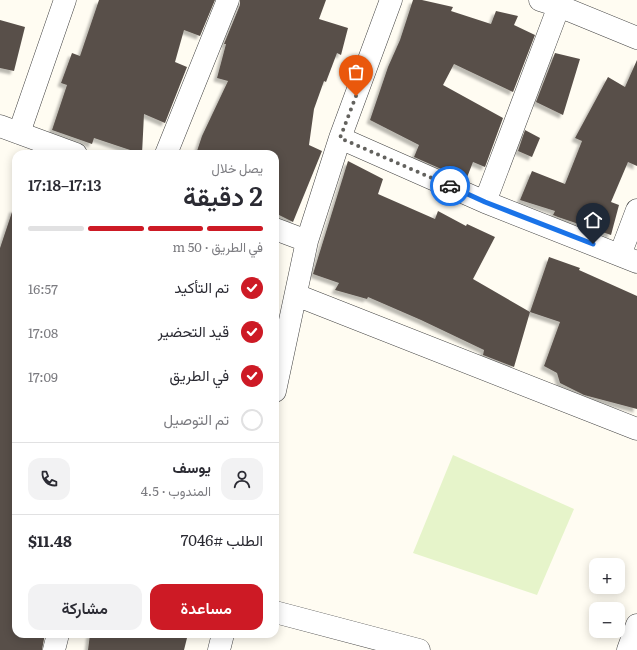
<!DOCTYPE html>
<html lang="ar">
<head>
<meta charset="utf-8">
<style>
	:root { --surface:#fff; --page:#f2f2f3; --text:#2b2b33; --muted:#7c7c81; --line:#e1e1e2; --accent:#cd1a25 }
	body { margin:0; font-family:Literata,Vazirmatn,serif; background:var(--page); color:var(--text); direction:rtl; height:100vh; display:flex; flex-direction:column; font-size:15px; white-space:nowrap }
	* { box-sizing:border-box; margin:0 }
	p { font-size:13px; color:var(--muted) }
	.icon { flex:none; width:22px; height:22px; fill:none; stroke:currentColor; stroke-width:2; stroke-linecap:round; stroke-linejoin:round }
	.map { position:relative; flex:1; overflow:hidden; direction:ltr }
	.sheet { position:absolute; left:12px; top:150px; width:267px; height:488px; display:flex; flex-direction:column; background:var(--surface); border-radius:12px; box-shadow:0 2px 10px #0003; direction:rtl }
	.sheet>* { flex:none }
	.fabs { position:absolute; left:589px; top:558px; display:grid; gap:8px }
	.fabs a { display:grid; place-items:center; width:36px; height:36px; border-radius:8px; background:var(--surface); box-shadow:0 2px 10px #0003; font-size:20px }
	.pin { position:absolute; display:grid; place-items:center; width:34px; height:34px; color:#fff; margin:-41px -17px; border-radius:50% 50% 50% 0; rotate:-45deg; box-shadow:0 0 4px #0007 }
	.pin .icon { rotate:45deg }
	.courier { position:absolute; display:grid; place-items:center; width:40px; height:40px; margin:-20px; border:3px solid #1a73e8; border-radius:50%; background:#fff; color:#222; box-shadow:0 1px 5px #0007 }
	.head em { font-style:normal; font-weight:600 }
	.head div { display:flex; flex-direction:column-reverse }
	.head { display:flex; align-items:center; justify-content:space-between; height:68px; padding:0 16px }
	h1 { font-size:26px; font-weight:600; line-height:30px }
	.bar { display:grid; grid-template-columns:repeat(4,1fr); gap:6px 4px; align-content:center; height:48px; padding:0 16px }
	.bar i { height:5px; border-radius:3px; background:var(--line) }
	.bar .active { background:var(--accent) }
	.bar p { grid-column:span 4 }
	.line { display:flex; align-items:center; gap:10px; padding:0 16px; border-top:1px solid var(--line) }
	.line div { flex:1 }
	.round { display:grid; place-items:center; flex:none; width:42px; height:42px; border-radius:12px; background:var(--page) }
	ol { padding:0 16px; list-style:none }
	li { display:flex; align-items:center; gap:12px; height:44px }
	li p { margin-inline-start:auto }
	li .icon { padding:4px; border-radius:50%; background:var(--accent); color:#fff; stroke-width:4 }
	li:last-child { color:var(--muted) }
	li i { width:22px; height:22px; border:2px solid var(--line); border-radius:50% }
	.button { display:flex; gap:8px; margin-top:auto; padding:8px 16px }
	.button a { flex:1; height:46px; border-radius:12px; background:var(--accent); color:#fff; font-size:16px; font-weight:600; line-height:46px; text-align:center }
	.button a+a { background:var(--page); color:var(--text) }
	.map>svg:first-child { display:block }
	.pitch { fill:#e6f4ca }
	.building { fill:#59504a; filter:url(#shadow) }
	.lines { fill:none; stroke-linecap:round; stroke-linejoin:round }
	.minor-casing { stroke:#424242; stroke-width:23 }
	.minor { stroke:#fff; stroke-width:22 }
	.done { stroke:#63625e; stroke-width:4; stroke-dasharray:0 7.2 }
	.route { stroke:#1a73e8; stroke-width:5 }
</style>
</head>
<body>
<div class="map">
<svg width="637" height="650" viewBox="0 0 637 650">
	<defs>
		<filter id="shadow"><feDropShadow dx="-3.5" dy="3.5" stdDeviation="1" flood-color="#0004"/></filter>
	</defs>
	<rect width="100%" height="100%" fill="#fffcf2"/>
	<!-- pitch -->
	<path class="pitch" d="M 453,455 L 574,509 L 537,595 L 413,553 Z"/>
	<!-- building -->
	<path class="building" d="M 99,0 L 215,0 L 200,36 L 184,30 L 175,62 L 187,67 L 165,123 L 144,114 L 142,154 L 94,138 L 92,144 L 52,130 L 67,85 L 61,83 L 72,53 L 80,56 Z
		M 240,0 L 326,0 L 319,19 L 348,28 L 341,55 L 337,53 L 326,82 L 324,81 L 314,109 L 309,145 L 322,151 L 293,222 L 275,213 L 275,154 L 196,154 L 202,136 L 228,81 L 217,78 L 226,44 L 224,44 L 240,5 Z
		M 413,0 L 422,0 L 453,7 L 451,11 L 491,24 L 496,11 L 518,16 L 514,25 L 535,35 L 513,92 L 454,64 L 443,85 L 503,118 L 485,167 L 473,162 L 466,180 L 414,157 L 419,145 L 370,120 L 388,67 L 400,40 Z
		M 0,20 L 25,27 L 14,71 L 0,68 Z
		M 555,53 L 580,59 L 563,115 L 536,102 Z
		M 637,60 L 637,166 L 628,162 L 611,202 L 619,205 L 611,235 L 558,217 L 553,215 L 555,211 L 520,200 L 532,171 L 565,184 L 582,141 L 575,138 L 608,77 L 625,87 Z
		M 525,130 L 540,138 L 532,157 L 518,151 Z
		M 348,161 L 383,179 L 378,194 L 435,219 L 438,211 L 466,226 L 467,224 L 495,237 L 473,279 L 530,312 L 514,367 L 483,355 L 484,350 L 421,320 L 368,297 L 367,299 L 335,290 L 339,283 L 313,274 Z
		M 13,209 L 16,209 L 16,634 L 45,634 L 42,650 L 0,650 L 0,248 Z
		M 549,257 L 580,268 L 579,270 L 637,296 L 637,409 L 584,395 L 560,383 L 557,373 L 544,366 L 560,322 L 530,312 Z
		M 90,634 L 188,634 L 184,650 L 88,650 Z"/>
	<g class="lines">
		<defs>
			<path id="minor" d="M 540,0 L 559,6 L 637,38
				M 0,126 L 76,154
				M 19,133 L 65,0
				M 340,138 L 485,202 L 637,262
				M 166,154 L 228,0
				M 485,202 L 559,6
				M 275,229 L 307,241
				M 620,255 L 637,210
				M 296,295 L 637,429
				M 275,391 L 307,241 L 340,138 L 391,0
				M 275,612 L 419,650
				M 54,650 L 58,634
				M 219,650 L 223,634
				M 628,650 L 637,625"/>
		</defs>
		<!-- minor casing -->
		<use href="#minor" class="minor-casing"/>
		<!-- minor -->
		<use href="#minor" class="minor"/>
	</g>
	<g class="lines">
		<!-- done -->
		<path class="done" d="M 356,96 L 340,138 L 450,186"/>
		<!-- route -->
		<path class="route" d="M 450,186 L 485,202 L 593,244"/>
	</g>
</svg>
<div class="fabs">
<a>+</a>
<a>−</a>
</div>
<div class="pin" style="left:356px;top:96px;background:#ea580c"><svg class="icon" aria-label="bag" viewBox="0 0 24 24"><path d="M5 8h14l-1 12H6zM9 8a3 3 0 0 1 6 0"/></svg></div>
<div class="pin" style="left:593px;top:244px;background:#1f2937"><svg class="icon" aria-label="home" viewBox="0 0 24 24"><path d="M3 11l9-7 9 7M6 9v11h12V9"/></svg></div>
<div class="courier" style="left:450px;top:186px"><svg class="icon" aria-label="car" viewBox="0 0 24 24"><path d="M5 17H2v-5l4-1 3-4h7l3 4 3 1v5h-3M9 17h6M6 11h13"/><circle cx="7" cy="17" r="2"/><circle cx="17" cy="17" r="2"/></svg></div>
<section class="sheet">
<div class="head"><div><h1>2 دقيقة</h1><p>يصل خلال</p></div><em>17:13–17:18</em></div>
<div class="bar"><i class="active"></i><i class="active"></i><i class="active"></i><i></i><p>في الطريق · 50 m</p></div>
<ol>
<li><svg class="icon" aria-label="check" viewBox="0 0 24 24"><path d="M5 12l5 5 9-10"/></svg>تم التأكيد<p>16:57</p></li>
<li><svg class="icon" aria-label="check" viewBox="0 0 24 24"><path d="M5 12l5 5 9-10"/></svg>قيد التحضير<p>17:08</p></li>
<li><svg class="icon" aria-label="check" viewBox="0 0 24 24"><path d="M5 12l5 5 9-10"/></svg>في الطريق<p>17:09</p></li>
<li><i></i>تم التوصيل</li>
</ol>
<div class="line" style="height:72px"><a class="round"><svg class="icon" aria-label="person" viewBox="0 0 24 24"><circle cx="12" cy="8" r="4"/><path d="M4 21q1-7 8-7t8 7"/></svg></a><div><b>يوسف</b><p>المندوب · 4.5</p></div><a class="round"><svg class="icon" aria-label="phone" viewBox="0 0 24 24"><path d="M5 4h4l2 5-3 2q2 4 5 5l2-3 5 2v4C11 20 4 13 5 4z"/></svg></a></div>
<div class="line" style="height:52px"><div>الطلب #7046</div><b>$11.48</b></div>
<div class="button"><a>مساعدة</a><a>مشاركة</a></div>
</section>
</div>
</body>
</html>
